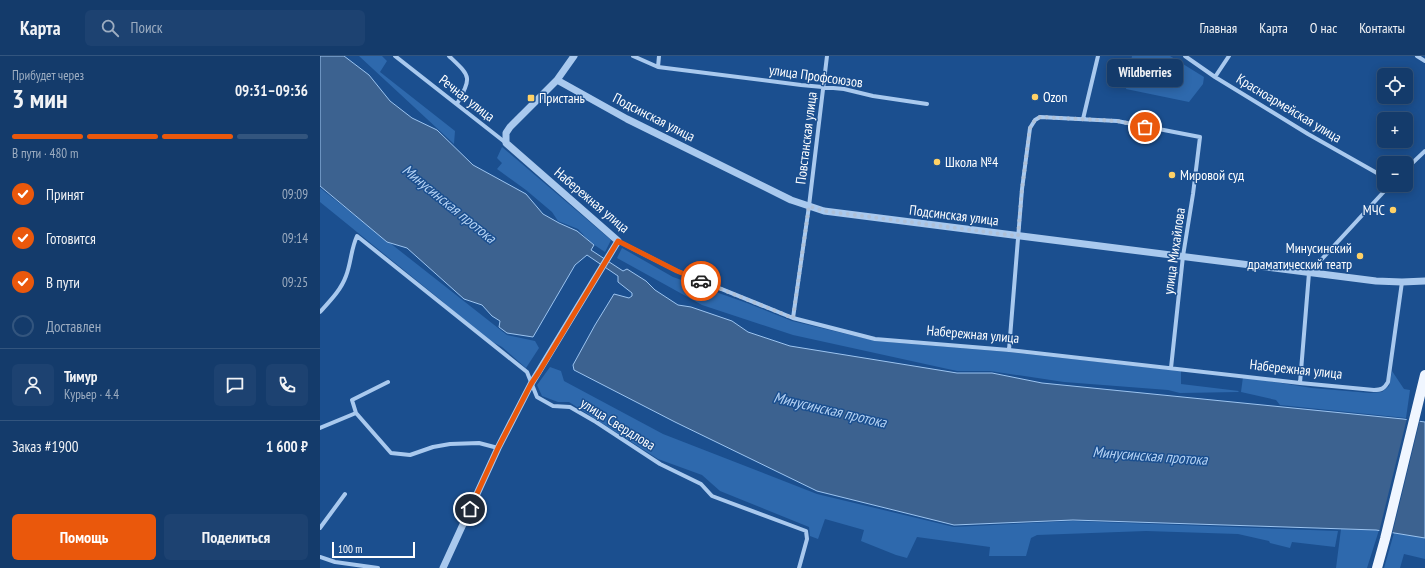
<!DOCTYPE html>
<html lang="ru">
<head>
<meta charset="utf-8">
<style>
	:root { --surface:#143b6b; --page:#1d4271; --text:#f1f3f6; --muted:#9dadc1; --line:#33557e; --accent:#ea580c }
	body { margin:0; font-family:"PT Sans Narrow",sans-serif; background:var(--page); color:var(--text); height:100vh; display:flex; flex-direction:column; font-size:15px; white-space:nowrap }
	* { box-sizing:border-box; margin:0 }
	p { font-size:13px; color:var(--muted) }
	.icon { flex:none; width:22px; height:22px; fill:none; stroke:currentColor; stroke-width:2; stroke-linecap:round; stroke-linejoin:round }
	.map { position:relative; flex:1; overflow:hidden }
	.drawer { display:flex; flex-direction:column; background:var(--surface); width:320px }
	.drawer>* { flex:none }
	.fabs { position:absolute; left:1057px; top:12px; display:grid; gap:8px }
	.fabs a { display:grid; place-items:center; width:36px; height:36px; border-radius:6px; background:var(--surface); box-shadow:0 2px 10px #0003,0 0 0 1px var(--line); font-size:20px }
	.scale { position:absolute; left:12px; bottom:10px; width:83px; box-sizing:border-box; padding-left:4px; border:2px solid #fff; border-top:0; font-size:11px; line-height:14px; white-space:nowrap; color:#fff; -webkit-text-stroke:3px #1b4f8f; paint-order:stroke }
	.pin { position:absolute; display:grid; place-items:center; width:34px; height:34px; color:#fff; margin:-17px; border:2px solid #fff; border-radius:50%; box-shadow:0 1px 4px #0007 }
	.courier { position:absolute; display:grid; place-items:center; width:40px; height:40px; margin:-20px; border:3px solid #ea580c; border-radius:50%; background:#fff; color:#222; box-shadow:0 1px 5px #0007 }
	.bubble { position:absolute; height:28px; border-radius:6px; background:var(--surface); box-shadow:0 2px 10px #0003,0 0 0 1px var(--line); font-size:13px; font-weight:700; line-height:28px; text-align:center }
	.head em { font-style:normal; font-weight:700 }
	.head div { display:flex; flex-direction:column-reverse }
	.head { display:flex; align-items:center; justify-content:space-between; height:68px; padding:0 12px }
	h1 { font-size:26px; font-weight:700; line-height:30px }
	.bar { display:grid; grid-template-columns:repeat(4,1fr); gap:6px 4px; align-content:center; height:48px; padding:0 12px }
	.bar i { height:5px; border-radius:3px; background:var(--line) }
	.bar .selected { background:var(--accent) }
	.bar p { grid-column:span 4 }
	.line { display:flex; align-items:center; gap:10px; padding:0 12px; border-top:1px solid var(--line) }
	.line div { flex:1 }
	.round { display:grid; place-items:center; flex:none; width:42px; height:42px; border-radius:6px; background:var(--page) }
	ol { padding:0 12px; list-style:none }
	li { display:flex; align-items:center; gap:12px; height:44px }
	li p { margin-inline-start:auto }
	li .icon { padding:4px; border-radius:50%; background:var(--accent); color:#fff; stroke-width:4 }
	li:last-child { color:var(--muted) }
	li i { width:22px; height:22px; border:2px solid var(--line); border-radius:50% }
	.primary-button { display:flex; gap:8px; margin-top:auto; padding:8px 12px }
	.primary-button a { flex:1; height:46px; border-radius:6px; background:var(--accent); color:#fff; font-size:16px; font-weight:700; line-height:46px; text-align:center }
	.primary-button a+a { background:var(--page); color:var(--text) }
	header { display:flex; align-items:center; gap:24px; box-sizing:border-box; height:56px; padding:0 20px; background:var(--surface); border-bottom:1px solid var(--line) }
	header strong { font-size:19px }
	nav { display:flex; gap:22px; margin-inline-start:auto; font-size:14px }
	.search { width:280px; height:36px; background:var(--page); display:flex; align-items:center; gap:10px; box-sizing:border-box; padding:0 14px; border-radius:6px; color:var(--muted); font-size:15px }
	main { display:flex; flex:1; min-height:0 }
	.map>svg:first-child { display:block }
	.green { fill:#2e69ad }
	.water { fill:#3c6290; stroke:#9cc4f0 }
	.pier { fill:#1b4f8f }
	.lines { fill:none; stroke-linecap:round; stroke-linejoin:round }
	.minor { stroke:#a9c9ee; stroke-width:4 }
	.tertiary { stroke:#a9c9ee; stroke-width:7 }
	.primary { stroke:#f0f6ff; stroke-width:10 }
	.done { stroke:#afc1d8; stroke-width:4; stroke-dasharray:0 7.2 }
	.route { stroke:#ea580c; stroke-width:5 }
	.poi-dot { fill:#ffd166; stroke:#1b4f8f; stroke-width:1.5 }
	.labels { text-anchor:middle; stroke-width:3; stroke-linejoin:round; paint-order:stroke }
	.street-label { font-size:14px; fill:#fff; stroke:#1b4f8f }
	.poi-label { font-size:14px; fill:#fff; stroke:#1b4f8f; text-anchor:start }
	.water-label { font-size:15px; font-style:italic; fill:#b5d3f5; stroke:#1b4f8f }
</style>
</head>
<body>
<header>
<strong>Карта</strong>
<div class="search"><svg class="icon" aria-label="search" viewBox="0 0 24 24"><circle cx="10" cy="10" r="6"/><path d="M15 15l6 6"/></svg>Поиск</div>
<nav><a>Главная</a><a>Карта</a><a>О нас</a><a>Контакты</a></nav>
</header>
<main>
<section class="drawer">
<div class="head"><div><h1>3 мин</h1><p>Прибудет через</p></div><em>09:31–09:36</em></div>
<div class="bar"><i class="selected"></i><i class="selected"></i><i class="selected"></i><i></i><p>В пути · 480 m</p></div>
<ol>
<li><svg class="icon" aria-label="check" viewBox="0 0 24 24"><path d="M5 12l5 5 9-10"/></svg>Принят<p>09:09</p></li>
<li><svg class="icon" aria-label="check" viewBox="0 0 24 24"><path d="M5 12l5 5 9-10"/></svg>Готовится<p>09:14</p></li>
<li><svg class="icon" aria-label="check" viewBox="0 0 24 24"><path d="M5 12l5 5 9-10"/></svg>В пути<p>09:25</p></li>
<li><i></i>Доставлен</li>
</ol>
<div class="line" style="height:72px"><a class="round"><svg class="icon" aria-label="person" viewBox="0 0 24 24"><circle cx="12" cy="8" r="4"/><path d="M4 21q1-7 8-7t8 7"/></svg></a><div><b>Тимур</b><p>Курьер · 4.4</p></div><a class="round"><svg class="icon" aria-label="chat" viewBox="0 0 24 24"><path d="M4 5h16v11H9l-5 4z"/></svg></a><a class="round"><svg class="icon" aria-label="phone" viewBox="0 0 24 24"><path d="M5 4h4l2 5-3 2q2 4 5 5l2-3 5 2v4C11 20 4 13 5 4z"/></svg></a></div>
<div class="line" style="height:52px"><div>Заказ #1900</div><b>1 600 ₽</b></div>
<div class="primary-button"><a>Помощь</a><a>Поделиться</a></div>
</section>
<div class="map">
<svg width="1105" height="512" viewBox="0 0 1105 512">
	<rect width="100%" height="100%" fill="#1b4f8f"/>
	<!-- green -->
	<path class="green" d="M 39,0 L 62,0 L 67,5 L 60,16 L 135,75 L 134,88 Z
		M 812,0 L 850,0 L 884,21 L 883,28 L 869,46 L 806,33 Z
		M 182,91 L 291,184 L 285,196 L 270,186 L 258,173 L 238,165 L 232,156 L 206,134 L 177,113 L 182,107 L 177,102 Z
		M 0,132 L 187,279 L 215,285 L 219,292 L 206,312 L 182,291 L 161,280 L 122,245 L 0,146 Z
		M 302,192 L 353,221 L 427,247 L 472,265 L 556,285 L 689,296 L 861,315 L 861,328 L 919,335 L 918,336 L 860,337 L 848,334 L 744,326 L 670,315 L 637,315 L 473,279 L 382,249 L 297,202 Z
		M 230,311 L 241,315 L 244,325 L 343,378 L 497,438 L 634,471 L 753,465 L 1018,475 L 1015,491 L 972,486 L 970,492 L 950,487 L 949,485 L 918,478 L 826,475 L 717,479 L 711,482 L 706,500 L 669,500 L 670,491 L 597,481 L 587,502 L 576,499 L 541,485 L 544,474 L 505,463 L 498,483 L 490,480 L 489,471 L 400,435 L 382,419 L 338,403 L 249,346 L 238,346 L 222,340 L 217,329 Z
		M 1072,315 L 1084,333 L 1090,334 L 1086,362 L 960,349 L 956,344 L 921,336 L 923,321 L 992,332 L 1050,337 L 1062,336 L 1069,330 Z
		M 1021,473 L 1059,474 L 1047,512 L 1016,512 Z
		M 1074,477 L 1105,482 L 1105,503 L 1084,498 L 1080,512 L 1064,512 Z"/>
	<!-- water -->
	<path class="water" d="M 0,0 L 24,0 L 49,19 L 70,45 L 92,62 L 117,74 L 153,109 L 206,138 L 223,158 L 239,167 L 257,175 L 274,189 L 271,194 L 303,215 L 307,213 L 326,225 L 335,234 L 358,249 L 371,251 L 412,265 L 428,276 L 470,290 L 637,317 L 672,317 L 722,327 L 1083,363 L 1105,366 L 1105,482 L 1056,474 L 753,464 L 634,469 L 497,435 L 355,366 L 254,314 L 253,309 L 275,269 L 294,238 L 309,242 L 312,240 L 312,237 L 298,226 L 298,220 L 267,199 L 255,209 L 213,281 L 187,277 L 179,271 L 180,265 L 172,260 L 162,249 L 144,243 L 87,192 L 67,186 L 0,130 Z"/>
	<!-- pier -->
	<path class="pier" d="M 1087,362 L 1100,364 L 1072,479 L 1059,476 Z"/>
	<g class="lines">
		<!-- minor -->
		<path class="minor" d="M 75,0 L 186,87
			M 129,0 C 151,21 152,20 137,48
			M 313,0 L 338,11 L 481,29 L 524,33 L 553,40 L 607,48
			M 865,0 L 895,21 L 988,78 L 1064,121
			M 1097,0 L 1105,5
			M 338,11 L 339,0
			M 895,21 L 909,0
			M 763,63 L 778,0
			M 1086,113 L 1105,95
			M 298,185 L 357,215 L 473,262 L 555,283 L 689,294 L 980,327 L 1054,334 C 1061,334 1064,333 1068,326 L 1082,226
			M 0,256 C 10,245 21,234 26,220 C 31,207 31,193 37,180 L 207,316 L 217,341 L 233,350 L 250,351 L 276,366 L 340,408 L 381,428 L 392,440 L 486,475 L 487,483 L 479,512
			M 473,262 L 489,150 L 507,0
			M 689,294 L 702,133 L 710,72 L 715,64 L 720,61 L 797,65 L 880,81 L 873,138 L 863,200 L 851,312
			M 980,327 L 989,217 L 1070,129
			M 36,357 L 71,397 L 90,399 L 113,391 L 130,388 L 159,387 L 178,392
			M 0,372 L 36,357 L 32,344 L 68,326
			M 0,472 L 25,438
			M 0,501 L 15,506 L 58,512"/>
		<!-- tertiary -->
		<path class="tertiary" d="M 237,24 L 307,63 L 471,144 L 504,155 L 1056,225 L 1082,226 L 1105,225
			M 123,512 L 178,392 L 211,328 L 298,185 L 186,87 L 186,77 L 190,71 L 237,24 L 254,0"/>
		<!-- primary -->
		<path class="primary" d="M 1057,512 L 1065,483 L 1105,319"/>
	</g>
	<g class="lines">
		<!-- done -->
		<path class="done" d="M 381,225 L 473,262 L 489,150 L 504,155 L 698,180 L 702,133 L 710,72 L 715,64 L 720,61 L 797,65 L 825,71"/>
		<!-- route -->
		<path class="route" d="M 150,453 L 178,392 L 211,328 L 219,316 L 298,185 L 357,215 L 381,225"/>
	</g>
	<!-- markers -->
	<g class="poi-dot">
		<circle cx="715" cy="41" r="4"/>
		<rect x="207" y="38" width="8" height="8" rx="2"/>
		<circle cx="617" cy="106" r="4"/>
		<circle cx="852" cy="119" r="4"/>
		<circle cx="1073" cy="154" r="4"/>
		<circle cx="1040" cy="200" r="4"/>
	</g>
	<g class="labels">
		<!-- street labels -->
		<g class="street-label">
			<text transform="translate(496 20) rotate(8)" y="5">улица Профсоюзов</text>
			<text transform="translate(147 42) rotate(38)" y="5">Речная улица</text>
			<text transform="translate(969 52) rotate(31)" y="5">Красноармейская улица</text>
			<text transform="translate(334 61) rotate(27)" y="5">Подсинская улица</text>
			<text transform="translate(486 82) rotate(-83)" y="5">Повстанская улица</text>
			<text transform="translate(272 144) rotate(40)" y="5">Набережная улица</text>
			<text transform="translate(634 159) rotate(7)" y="5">Подсинская улица</text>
			<text transform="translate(854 195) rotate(-82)" y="5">улица Михайлова</text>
			<text transform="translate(653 278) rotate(5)" y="5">Набережная улица</text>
			<text transform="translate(976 313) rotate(6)" y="5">Набережная улица</text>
			<text transform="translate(298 368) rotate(32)" y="5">улица Свердлова</text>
		</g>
		<!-- poi labels -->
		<g class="poi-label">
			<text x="723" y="46">Ozon</text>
			<text x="219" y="47">Пристань</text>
			<text x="625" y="111">Школа №4</text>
			<text x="860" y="124">Мировой суд</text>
			<text x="1065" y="159" text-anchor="end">МЧС</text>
			<text x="1032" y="197" text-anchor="end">Минусинский<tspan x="1032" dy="16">драматический театр</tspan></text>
		</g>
		<!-- water labels -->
		<g class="water-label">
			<text transform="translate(129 148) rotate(39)" y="5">Минусинская протока</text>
			<text transform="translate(510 354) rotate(13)" y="5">Минусинская протока</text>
			<text transform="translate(830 400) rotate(4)" y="5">Минусинская протока</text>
		</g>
	</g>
</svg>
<div class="fabs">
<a><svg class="icon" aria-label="locate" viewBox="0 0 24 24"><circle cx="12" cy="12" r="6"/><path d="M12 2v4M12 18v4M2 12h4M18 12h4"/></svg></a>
<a>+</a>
<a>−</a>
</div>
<div class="scale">100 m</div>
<div class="pin" style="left:825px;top:71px;background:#ea580c"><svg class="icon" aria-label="bag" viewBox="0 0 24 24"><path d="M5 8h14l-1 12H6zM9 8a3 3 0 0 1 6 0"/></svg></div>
<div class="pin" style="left:150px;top:453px;background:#1f2937"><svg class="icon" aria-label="home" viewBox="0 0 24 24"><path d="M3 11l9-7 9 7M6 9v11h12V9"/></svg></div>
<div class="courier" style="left:381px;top:225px"><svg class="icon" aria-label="car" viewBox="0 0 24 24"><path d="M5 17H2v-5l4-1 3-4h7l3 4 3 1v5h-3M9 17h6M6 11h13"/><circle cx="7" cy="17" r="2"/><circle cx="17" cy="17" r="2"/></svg></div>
<div class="bubble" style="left:787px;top:3px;width:76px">Wildberries</div>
</div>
</main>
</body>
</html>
